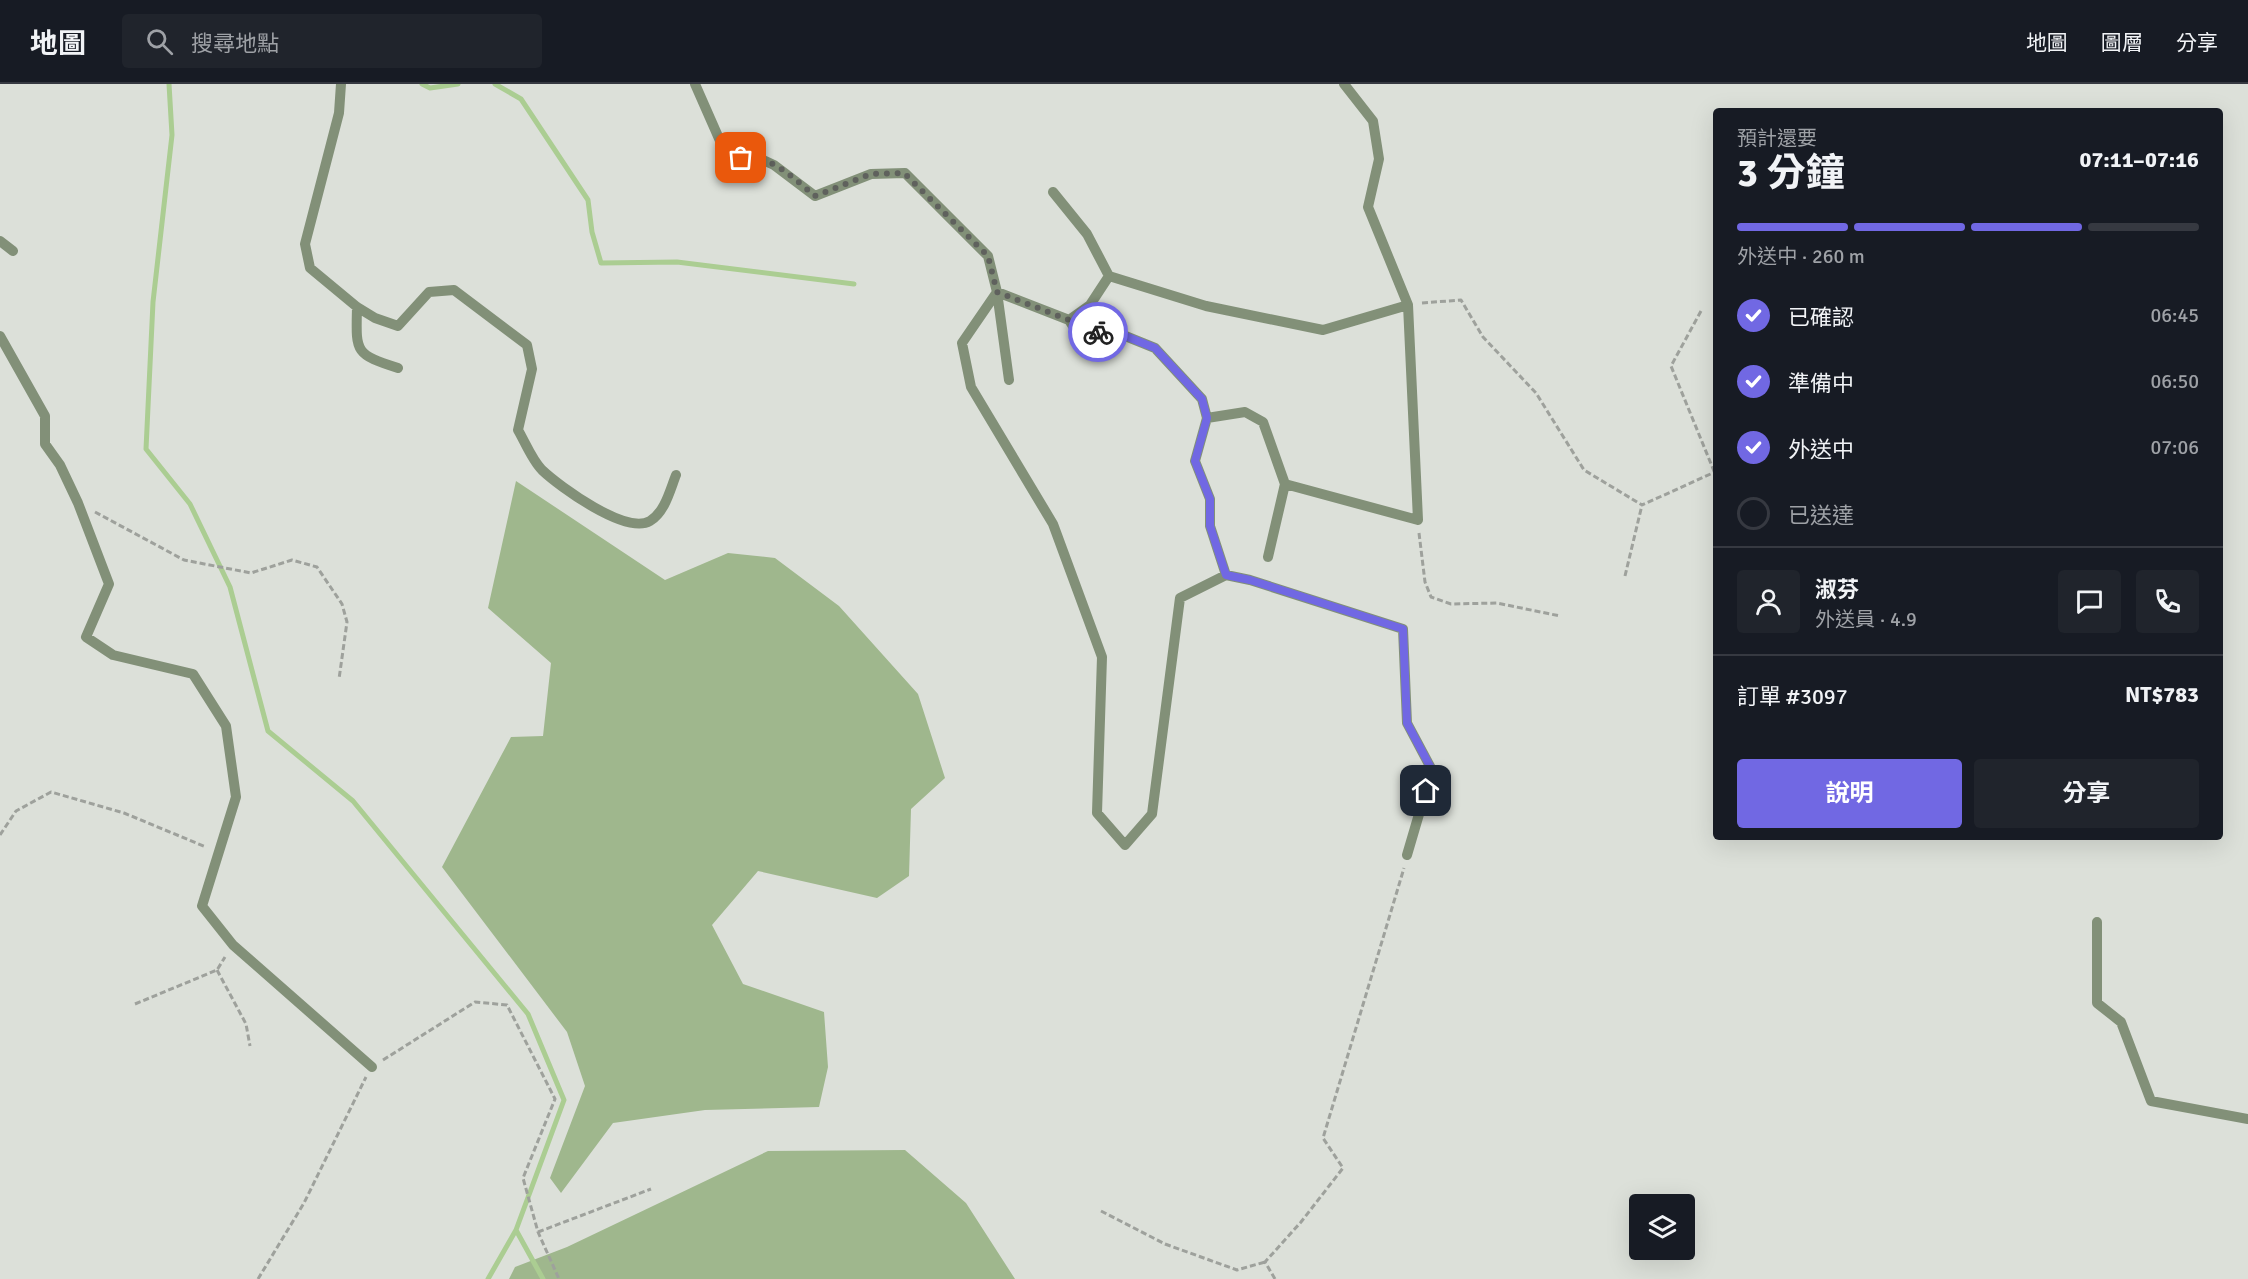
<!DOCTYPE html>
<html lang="zh-TW">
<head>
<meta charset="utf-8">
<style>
	:root { --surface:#171b24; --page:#20242c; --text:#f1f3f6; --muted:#9ea1a6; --line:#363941; --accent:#7168e3 }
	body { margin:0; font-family:Signika,"Noto Sans TC",sans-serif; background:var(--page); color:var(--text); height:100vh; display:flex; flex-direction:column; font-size:22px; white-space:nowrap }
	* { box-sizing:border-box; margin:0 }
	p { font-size:20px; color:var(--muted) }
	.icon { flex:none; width:33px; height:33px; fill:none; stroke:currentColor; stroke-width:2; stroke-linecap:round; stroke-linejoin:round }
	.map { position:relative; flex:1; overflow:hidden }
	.sheet { position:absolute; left:1713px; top:24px; width:510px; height:732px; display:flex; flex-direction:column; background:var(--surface); border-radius:6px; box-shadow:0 6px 24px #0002 }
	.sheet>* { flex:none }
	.controls { position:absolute; left:1629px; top:1110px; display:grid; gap:12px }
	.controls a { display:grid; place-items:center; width:66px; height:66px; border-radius:6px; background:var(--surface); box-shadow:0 6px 24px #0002; font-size:30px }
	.pin { position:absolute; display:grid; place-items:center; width:51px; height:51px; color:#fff; margin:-26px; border-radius:12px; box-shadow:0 3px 9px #0006 }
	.courier { position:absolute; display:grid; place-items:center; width:60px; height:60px; margin:-30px; border:4px solid #7168e3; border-radius:50%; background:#fff; color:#222; box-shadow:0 2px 8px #0007 }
	.overview em { font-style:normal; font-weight:700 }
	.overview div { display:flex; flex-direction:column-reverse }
	.overview { display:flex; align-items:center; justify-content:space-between; height:102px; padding:0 24px }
	h1 { font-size:39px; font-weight:700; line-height:45px }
	.bar { display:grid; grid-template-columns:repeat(4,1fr); gap:9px 6px; align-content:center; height:72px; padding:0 24px }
	.bar i { height:8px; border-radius:4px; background:var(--line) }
	.bar .active { background:var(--accent) }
	.bar p { grid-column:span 4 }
	.line { display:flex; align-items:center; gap:15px; padding:0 24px; border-top:2px solid var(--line) }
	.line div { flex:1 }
	.round { display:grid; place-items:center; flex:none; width:63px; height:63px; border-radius:6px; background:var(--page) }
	ol { padding:0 24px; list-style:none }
	li { display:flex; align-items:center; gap:18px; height:66px }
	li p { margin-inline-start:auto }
	li .icon { padding:6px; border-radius:50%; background:var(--accent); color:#fff; stroke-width:4 }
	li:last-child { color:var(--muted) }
	li i { width:33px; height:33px; border:3px solid var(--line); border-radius:50% }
	.action { display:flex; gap:12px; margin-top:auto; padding:12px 24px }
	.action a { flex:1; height:69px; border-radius:6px; background:var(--accent); color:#fff; font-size:24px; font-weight:700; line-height:69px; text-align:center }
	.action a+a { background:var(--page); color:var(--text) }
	header { display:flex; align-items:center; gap:36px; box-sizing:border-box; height:84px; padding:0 30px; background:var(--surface); border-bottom:2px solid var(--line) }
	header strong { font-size:28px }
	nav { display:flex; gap:33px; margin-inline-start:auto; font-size:21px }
	.search { width:420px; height:54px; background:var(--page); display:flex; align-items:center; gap:15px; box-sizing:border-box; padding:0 21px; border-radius:6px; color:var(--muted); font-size:22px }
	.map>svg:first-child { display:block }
	.green { fill:#9fb78d }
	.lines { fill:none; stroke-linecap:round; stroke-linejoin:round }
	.stream { stroke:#abcd92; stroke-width:5 }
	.path { stroke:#9ea19c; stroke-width:3; stroke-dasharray:6 3; stroke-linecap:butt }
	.service { stroke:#829078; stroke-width:10 }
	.done { stroke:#5f615d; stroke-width:6; stroke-dasharray:0 10.8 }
	.route { stroke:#7168e3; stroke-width:8 }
</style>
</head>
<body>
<header>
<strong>地圖</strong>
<div class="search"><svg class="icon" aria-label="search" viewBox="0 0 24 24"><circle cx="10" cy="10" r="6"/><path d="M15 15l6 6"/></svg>搜尋地點</div>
<nav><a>地圖</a><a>圖層</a><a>分享</a></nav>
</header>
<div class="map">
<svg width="2248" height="1195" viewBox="0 0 2248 1195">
	<rect width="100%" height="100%" fill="#dce0d9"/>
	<!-- green -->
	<path class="green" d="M 516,397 L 665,496 L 728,469 L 775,474 L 839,522 L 918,610 L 945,694 L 911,725 L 909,792 L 877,814 L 758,787 L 712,841 L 743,900 L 824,928 L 828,983 L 819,1023 L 705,1026 L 613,1039 L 561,1109 L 550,1094 L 585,1002 L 567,948 L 442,783 L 511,653 L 543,652 L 551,579 L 488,524 Z
		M 905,1066 L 966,1119 L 1015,1195 L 509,1195 L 515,1183 L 567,1163 L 768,1067 Z"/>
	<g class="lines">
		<!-- stream -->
		<path class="stream" d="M 169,0 L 172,51 L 153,218 L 146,365 L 190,420 L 230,503 L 268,647 L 353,717 L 528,930 L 564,1016 L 516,1146 L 543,1195
			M 422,0 L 430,4 L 458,0
			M 495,0 L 521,15 L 588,116 L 592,148 L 601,179 L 677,178 L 854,200
			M 488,1195 L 516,1146"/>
		<!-- path -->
		<path class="path" d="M 1422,219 L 1461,216 L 1483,253 L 1536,309 L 1584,386 L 1642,421 L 1715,388
			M 1701,227 L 1671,282 L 1716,392
			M 95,428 L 184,476 L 251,489 L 292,476 L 317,483 L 342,520 L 347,538 L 339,595
			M 1419,449 L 1425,498 L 1431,513 L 1451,520 L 1497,519 L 1560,532
			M 1625,492 L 1642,421
			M 0,751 L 16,727 L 51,708 L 124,729 L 206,763
			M 217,886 L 246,940 L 250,962
			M 135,920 L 217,886 L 225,873
			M 383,976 L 475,918 L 507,921 L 555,1015 L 523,1094 L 538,1148 L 559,1195
			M 1101,1127 L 1165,1160 L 1237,1186 L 1265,1178
			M 538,1148 L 651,1105
			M 258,1195 L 304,1119 L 366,993
			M 1275,1195 L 1265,1178 L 1301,1138 L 1343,1084 L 1323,1054 L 1404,784"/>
		<!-- service -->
		<path class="service" d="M 341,0 L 339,29 L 305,160 L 310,184 L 357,223 L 375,234 L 398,242 L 429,208 L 454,206 L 527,261 L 532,285 L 518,346 C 525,358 532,376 542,386 C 560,403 626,451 650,437 C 665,428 670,406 676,391
			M 695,0 L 728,75 L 754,72 L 774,81 L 815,112 L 871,90 L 905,89 L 988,172 L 997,208 L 962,259 L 971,303 L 1053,440 L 1102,573 L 1097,729 L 1125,761 L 1152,730 L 1180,514 L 1226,491 L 1250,496 L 1403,545 L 1407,639 L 1432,686 L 1407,771
			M 1344,0 L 1373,37 L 1379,75 L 1368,123 L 1408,221
			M 1053,108 L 1087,150 L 1109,192
			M 0,157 L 13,167
			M 357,223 C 356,268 354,270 398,284
			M 0,252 L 45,332 L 45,360 L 60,381 L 78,419 L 109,500 L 86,553 L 113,571 L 193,590 L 226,642 L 236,713 L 202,822 L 233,861 L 372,983
			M 1009,296 L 997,208 L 1069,236 L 1090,221 L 1109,192 L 1206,222 L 1323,246 L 1408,221 L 1418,436 L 1285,400 L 1263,338 L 1245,328 L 1207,334 L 1202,315 L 1155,264 L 1113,247 L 1078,250 L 1069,236
			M 1207,334 L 1195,377 L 1210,415 L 1210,442 L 1226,491
			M 1268,473 L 1285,400
			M 2097,838 L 2097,919 L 2121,938 L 2151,1017 L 2248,1035"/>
	</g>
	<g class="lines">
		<!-- done -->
		<path class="done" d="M 741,74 C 770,69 794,95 815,112 L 871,90 L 904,89 L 988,172 L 997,208 L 1069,236 L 1078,250 L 1098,248"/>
		<!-- route -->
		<path class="route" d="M 1098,248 L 1113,247 L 1155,264 L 1202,315 L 1207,334 L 1195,377 L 1210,415 L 1210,442 L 1226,491 L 1250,496 L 1403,545 L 1407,639 L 1432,686 L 1426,707"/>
	</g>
</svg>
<div class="controls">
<a><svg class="icon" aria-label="layers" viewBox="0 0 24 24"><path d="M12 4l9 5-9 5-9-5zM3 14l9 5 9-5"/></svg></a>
</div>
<div class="pin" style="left:741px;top:74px;background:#ea580c"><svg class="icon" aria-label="bag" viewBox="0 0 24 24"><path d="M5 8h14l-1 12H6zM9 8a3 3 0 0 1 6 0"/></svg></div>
<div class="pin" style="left:1426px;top:707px;background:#1f2937"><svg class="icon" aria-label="home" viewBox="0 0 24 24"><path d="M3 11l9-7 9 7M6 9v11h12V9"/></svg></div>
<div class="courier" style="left:1098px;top:248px"><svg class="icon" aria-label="bike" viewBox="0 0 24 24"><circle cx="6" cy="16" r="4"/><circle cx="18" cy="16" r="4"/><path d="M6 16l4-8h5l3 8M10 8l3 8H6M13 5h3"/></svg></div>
<section class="sheet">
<div class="overview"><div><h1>3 分鐘</h1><p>預計還要</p></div><em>07:11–07:16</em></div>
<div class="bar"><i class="active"></i><i class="active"></i><i class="active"></i><i></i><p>外送中 · 260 m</p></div>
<ol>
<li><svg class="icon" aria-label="check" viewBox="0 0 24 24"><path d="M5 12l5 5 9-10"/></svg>已確認<p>06:45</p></li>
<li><svg class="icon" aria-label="check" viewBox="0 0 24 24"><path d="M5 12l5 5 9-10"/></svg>準備中<p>06:50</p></li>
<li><svg class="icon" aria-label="check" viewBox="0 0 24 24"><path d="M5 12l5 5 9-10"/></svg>外送中<p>07:06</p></li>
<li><i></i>已送達</li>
</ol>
<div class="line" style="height:108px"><a class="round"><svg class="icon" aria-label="person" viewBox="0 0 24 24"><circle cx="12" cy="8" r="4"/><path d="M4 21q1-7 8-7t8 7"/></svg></a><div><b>淑芬</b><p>外送員 · 4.9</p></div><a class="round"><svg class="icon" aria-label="chat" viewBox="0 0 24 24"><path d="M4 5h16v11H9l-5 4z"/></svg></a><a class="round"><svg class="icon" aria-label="phone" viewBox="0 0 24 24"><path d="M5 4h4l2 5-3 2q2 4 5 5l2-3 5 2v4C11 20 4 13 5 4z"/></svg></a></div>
<div class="line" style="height:78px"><div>訂單 #3097</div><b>NT$783</b></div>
<div class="action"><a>說明</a><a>分享</a></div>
</section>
</div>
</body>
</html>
